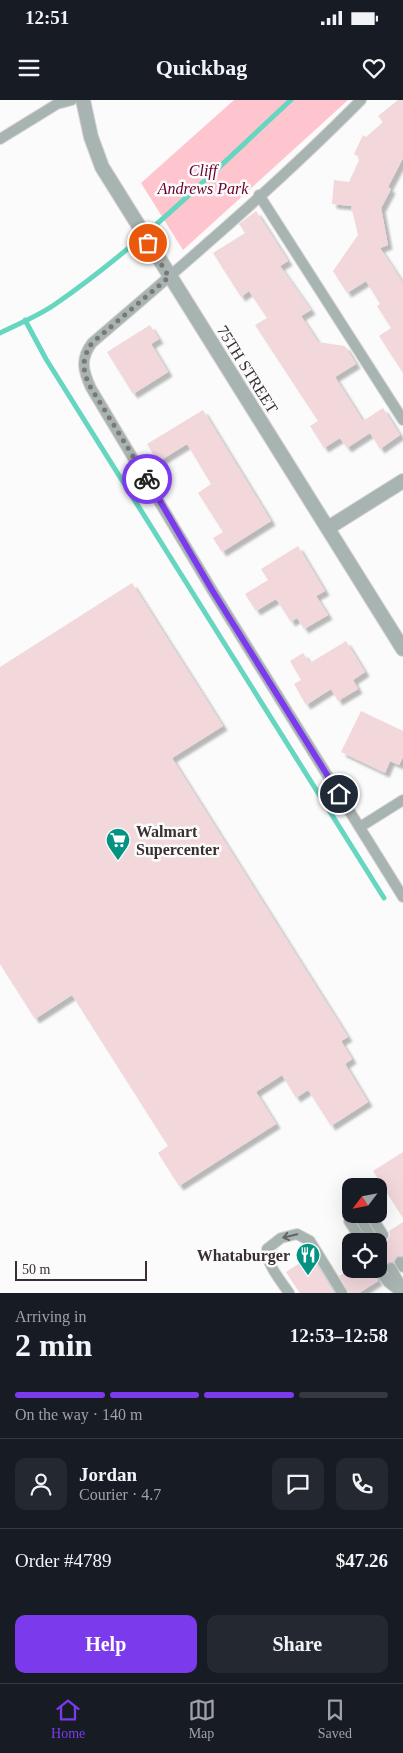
<!DOCTYPE html>
<html lang="en">
<head>
<meta charset="utf-8">
<style>
	:root { --surface:#171b24; --page:#242831; --text:#f1f3f6; --muted:#9ea1a6; --line:#363941; --accent:#7c3aed }
	body { margin:0; font-family:"Times New Roman",serif; background:var(--page); color:var(--text); height:100vh; display:flex; flex-direction:column; font-size:19px; white-space:nowrap }
	* { box-sizing:border-box; margin:0 }
	p { font-size:16px; color:var(--muted) }
	.icon { flex:none; width:28px; height:28px; fill:none; stroke:currentColor; stroke-width:2; stroke-linecap:round; stroke-linejoin:round }
	.map { position:relative; height:1193px; overflow:hidden }
	.sheet { display:flex; flex-direction:column; background:var(--surface); flex:1 }
	.sheet>* { flex:none }
	.needle { width:32px; rotate:238deg }
	.controls { position:absolute; left:342px; top:1078px; display:grid; gap:10px }
	.controls a { display:grid; place-items:center; width:45px; height:45px; border-radius:10px; background:var(--surface); box-shadow:0 5px 20px #0002; font-size:25px }
	.scale { position:absolute; left:15px; bottom:12px; width:132px; box-sizing:border-box; padding-left:5px; border:2px solid #392e30; border-top:0; font-size:14px; line-height:18px; white-space:nowrap; color:#392e30; -webkit-text-stroke:4px #fbfbfb; paint-order:stroke }
	.pin { position:absolute; display:grid; place-items:center; width:42px; height:42px; color:#fff; margin:-21px; border:2px solid #fff; border-radius:50%; box-shadow:0 1px 5px #0007 }
	.courier { position:absolute; display:grid; place-items:center; width:50px; height:50px; margin:-25px; border:4px solid #7c3aed; border-radius:50%; background:#fff; color:#222; box-shadow:0 1px 6px #0007 }
	.headline em { font-style:normal; font-weight:600 }
	.headline div { display:flex; flex-direction:column-reverse }
	.headline { display:flex; align-items:center; justify-content:space-between; height:85px; padding:0 15px }
	h1 { font-size:32px; font-weight:600; line-height:38px }
	.bar { display:grid; grid-template-columns:repeat(4,1fr); gap:8px 5px; align-content:center; height:60px; padding:0 15px }
	.bar i { height:6px; border-radius:4px; background:var(--line) }
	.bar .current { background:var(--accent) }
	.bar p { grid-column:span 4 }
	.line { display:flex; align-items:center; gap:12px; padding:0 15px; border-top:1px solid var(--line) }
	.line div { flex:1 }
	.round { display:grid; place-items:center; flex:none; width:52px; height:52px; border-radius:10px; background:var(--page) }
	.cta { display:flex; gap:10px; margin-top:auto; padding:10px 15px }
	.cta a { flex:1; height:58px; border-radius:10px; background:var(--accent); color:#fff; font-size:20px; font-weight:600; line-height:58px; text-align:center }
	.cta a+a { background:var(--page); color:var(--text) }
	.status { display:flex; justify-content:space-between; align-items:center; height:35px; padding:0 25px; background:var(--surface); direction:ltr }
	.status svg { height:14px; fill:currentColor }
	header { display:flex; justify-content:space-between; align-items:center; height:65px; padding:0 15px; background:var(--surface); font-size:22px; font-weight:600 }
	.tab-bar { display:flex; justify-content:space-around; align-items:center; height:70px; border-top:1px solid var(--line); background:var(--surface); font-size:14px; color:var(--muted) }
	.tab-bar a { display:grid; justify-items:center; gap:2px }
	.tab-bar .current { color:var(--accent) }
	.map>svg:first-child { display:block }
	.green { fill:#fec5ce }
	.lines { fill:none; stroke-linecap:round; stroke-linejoin:round }
	.stream { stroke:#67d6c0; stroke-width:5 }
	.building { fill:#f2d7db; filter:url(#shadow) }
	.service-casing { stroke:#d8d6d6; stroke-width:12 }
	.minor-casing { stroke:#d8d6d6; stroke-width:16 }
	.service { stroke:#a8b4b1; stroke-width:10 }
	.minor { stroke:#a8b4b1; stroke-width:14 }
	.oneway { stroke:#656464 }
	.done { stroke:#7d7677; stroke-width:5; stroke-dasharray:0 9 }
	.route { stroke:#7c3aed; stroke-width:6 }
	.labels { text-anchor:middle; stroke-width:5; stroke-linejoin:round; paint-order:stroke }
	.park-label { font-size:16px; font-style:italic; fill:#6d012b; stroke:#fbfbfb }
	.street-label { font-size:16px; fill:#392e30; stroke:#fbfbfb }
	.poi-label { font-size:16px; font-weight:bold; fill:#392e30; stroke:#fbfbfb; text-anchor:start }
</style>
</head>
<body>
<div class="status"><b>12:51</b><svg viewBox="0 0 49 12"><path d="M0 12V9h3v3zM5 12V6h3v6zM10 12V3h3v9zM15 12V0h3v12zM26 1h20v11H26zM47 4h2v5h-2z"/></svg></div>
<header><svg class="icon" aria-label="menu" viewBox="0 0 24 24"><path d="M4 6h16M4 12h16M4 18h16"/></svg>Quickbag<svg class="icon" aria-label="heart" viewBox="0 0 24 24"><path d="M12 20l-8-8c-3-5 5-10 8-4 3-6 11-1 8 4z"/></svg></header>
<div class="map">
<svg width="403" height="1193" viewBox="0 0 403 1193">
	<defs>
		<filter id="shadow"><feDropShadow dx="4.5" dy="4.5" stdDeviation="1" flood-color="#0004"/></filter>
	</defs>
	<rect width="100%" height="100%" fill="#fbfbfb"/>
	<!-- green -->
	<path class="green" d="M 234,0 L 348,0 L 183,150 L 141,83 Z"/>
	<g class="lines">
		<!-- stream -->
		<path class="stream" d="M 25,220 L 46,259 L 384,798
			M 0,233 C 18,224 38,216 54,205 C 140,146 215,70 291,0"/>
	</g>
	<!-- building -->
	<path class="building" d="M 398,0 L 403,0 L 403,58 L 388,87 L 391,89 L 381,108 L 388,145 L 380,148 L 403,183 L 403,273 L 379,236 L 391,228 L 377,206 L 380,204 L 366,181 L 347,193 L 333,171 L 358,135 L 351,106 L 332,104 L 334,80 L 349,82 L 360,58 L 354,54 L 363,35 L 366,37 L 383,22 L 378,16 Z
		M 256,111 L 288,161 L 280,166 L 311,210 L 301,216 L 318,242 L 345,246 L 356,264 L 335,277 L 363,321 L 383,308 L 400,335 L 380,349 L 370,333 L 347,348 L 340,338 L 324,348 L 310,326 L 318,321 L 255,225 L 267,218 L 249,191 L 241,197 L 213,153 L 245,133 L 239,124 Z
		M 150,225 L 159,239 L 151,244 L 168,272 L 133,294 L 107,252 Z
		M 203,310 L 271,421 L 222,452 L 213,438 L 223,432 L 198,393 L 211,384 L 187,344 L 158,362 L 147,344 Z
		M 298,446 L 325,491 L 316,496 L 328,515 L 304,529 L 297,518 L 291,522 L 276,499 L 256,511 L 245,494 L 268,480 L 261,469 Z
		M 132,483 L 223,626 L 172,658 L 348,937 L 341,941 L 352,959 L 345,964 L 368,1002 L 331,1026 L 308,990 L 296,998 L 282,975 L 256,992 L 276,1024 L 179,1086 L 158,1053 L 168,1046 L 72,895 L 35,919 L 0,864 L 0,567 Z
		M 346,541 L 365,572 L 353,580 L 358,589 L 338,601 L 331,589 L 306,605 L 294,584 L 301,580 L 290,561 L 303,553 L 310,563 Z
		M 361,611 L 403,631 L 403,657 L 399,665 L 390,661 L 385,673 L 341,652 Z
		M 403,1052 L 403,1118 L 373,1071 Z
		M 403,1122 L 403,1156 L 397,1156 L 393,1162 L 388,1162 L 384,1168 L 379,1168 L 381,1141 L 387,1141 L 390,1135 L 389,1131 Z
		M 311,1156 L 334,1193 L 300,1193 L 286,1172 Z
		M 351,1169 L 378,1169 L 375,1174 L 378,1181 L 359,1193 L 349,1193 L 339,1176 Z"/>
	<g class="lines">
		<defs>
			<path id="service" d="M 361,0 C 276,86 183,165 92,243 C 80,259 83,271 91,288 L 212,490 L 403,797
				M 0,39 L 57,4 L 72,0
				M 259,95 L 403,320
				M 360,727 L 403,700
				M 370,1114 L 383,1135
				M 358,1115 L 374,1141
				M 349,1121 L 362,1141
				M 400,1162 L 403,1167
				M 391,1168 L 403,1190
				M 382,1174 L 388,1182 L 402,1193
				M 289,1193 C 281,1181 266,1164 267,1149 L 281,1138 L 297,1134 L 310,1141 L 342,1193"/>
			<path id="minor" d="M 83,0 L 91,37 L 102,67 L 403,549
				M 328,428 L 403,381"/>
		</defs>
		<!-- service casing -->
		<use href="#service" class="service-casing"/>
		<!-- minor casing -->
		<use href="#minor" class="minor-casing"/>
		<!-- service -->
		<use href="#service" class="service"/>
		<!-- minor -->
		<use href="#minor" class="minor"/>
	</g>
	<!-- one-way arrows -->
	<defs><path id="oneway-shaft" d="M-6 0H5M1.5-3L5.5 0L1.5 3" fill="none" stroke-width="1.6" stroke-linecap="round" stroke-linejoin="round" transform="scale(1.25)"/></defs>
	<use class="oneway" href="#oneway-shaft" transform="translate(290 1136) rotate(166)"/>
	<g class="lines">
		<!-- done -->
		<path class="done" d="M 147,379 L 91,288 C 82,271 81,259 92,243 L 169,177 L 148,143"/>
		<!-- route -->
		<path class="route" d="M 147,379 L 212,490 L 339,694"/>
	</g>
	<!-- icons -->
	<defs>
		<symbol id="supermarket-pin" viewBox="-11 -11 22 30"><path d="M0 17L-7.5 6A9.5 9.5 0 1 1 7.5 6Z" fill="#039380" stroke="#fbfbfb"/><path d="M-6-5.5h2.5l.6 2H6L4.5 2H-2.5L-4.4-4H-6ZM-1.5 3.2a1.3 1.3 0 1 0 .1 0ZM3 3.2a1.3 1.3 0 1 0 .1 0Z" fill="#fff"/></symbol>
		<symbol id="restaurant-pin" viewBox="-11 -11 22 30"><path d="M0 17L-7.5 6A9.5 9.5 0 1 1 7.5 6Z" fill="#039380" stroke="#fbfbfb"/><path d="M-5-6h1v4h1v-4h1v4h1v-4h1v5L-1.5 .5V6h-2V.5L-5-1ZM5-6V6H3V1.5H1.5Q1.5-4 5-6Z" fill="#fff"/></symbol>
	</defs>
	<g fill-rule="evenodd">
		<use href="#supermarket-pin" x="104" y="726" width="28" height="38"/>
		<use href="#restaurant-pin" x="294" y="1141" width="28" height="38"/>
	</g>
	<g class="labels">
		<!-- park labels -->
		<g class="park-label">
			<text x="203" y="76">Cliff<tspan x="203" dy="18">Andrews Park</tspan></text>
		</g>
		<!-- street labels -->
		<g class="street-label">
			<text transform="translate(248 269) rotate(58)" y="6">75TH STREET</text>
		</g>
		<!-- poi labels -->
		<g class="poi-label">
			<text x="136" y="737">Walmart<tspan x="136" dy="18">Supercenter</tspan></text>
			<text x="290" y="1161" text-anchor="end">Whataburger</text>
		</g>
	</g>
</svg>
<div class="controls">
<a><svg class="needle" viewBox="-14 -14 28 28"><path d="M0-13l5 13h-10z" fill="#e53935"/><path d="M0 13l5-13h-10z" fill="#9ea1a6"/></svg></a>
<a><svg class="icon" aria-label="locate" viewBox="0 0 24 24"><circle cx="12" cy="12" r="6"/><path d="M12 2v4M12 18v4M2 12h4M18 12h4"/></svg></a>
</div>
<div class="scale">50 m</div>
<div class="pin" style="left:148px;top:143px;background:#ea580c"><svg class="icon" aria-label="bag" viewBox="0 0 24 24"><path d="M5 8h14l-1 12H6zM9 8a3 3 0 0 1 6 0"/></svg></div>
<div class="pin" style="left:339px;top:694px;background:#1f2937"><svg class="icon" aria-label="home" viewBox="0 0 24 24"><path d="M3 11l9-7 9 7M6 9v11h12V9"/></svg></div>
<div class="courier" style="left:147px;top:379px"><svg class="icon" aria-label="bike" viewBox="0 0 24 24"><circle cx="6" cy="16" r="4"/><circle cx="18" cy="16" r="4"/><path d="M6 16l4-8h5l3 8M10 8l3 8H6M13 5h3"/></svg></div>
</div>
<section class="sheet">
<div class="headline"><div><h1>2 min</h1><p>Arriving in</p></div><em>12:53–12:58</em></div>
<div class="bar"><i class="current"></i><i class="current"></i><i class="current"></i><i></i><p>On the way · 140 m</p></div>
<div class="line" style="height:90px"><a class="round"><svg class="icon" aria-label="person" viewBox="0 0 24 24"><circle cx="12" cy="8" r="4"/><path d="M4 21q1-7 8-7t8 7"/></svg></a><div><b>Jordan</b><p>Courier · 4.7</p></div><a class="round"><svg class="icon" aria-label="chat" viewBox="0 0 24 24"><path d="M4 5h16v11H9l-5 4z"/></svg></a><a class="round"><svg class="icon" aria-label="phone" viewBox="0 0 24 24"><path d="M5 4h4l2 5-3 2q2 4 5 5l2-3 5 2v4C11 20 4 13 5 4z"/></svg></a></div>
<div class="line" style="height:65px"><div>Order #4789</div><b>$47.26</b></div>
<div class="cta"><a>Help</a><a>Share</a></div>
</section>
<nav class="tab-bar">
<a class="current"><svg class="icon" aria-label="home" viewBox="0 0 24 24"><path d="M3 11l9-7 9 7M6 9v11h12V9"/></svg>Home</a>
<a><svg class="icon" aria-label="map" viewBox="0 0 24 24"><path d="M3 6l6-2 6 2 6-2v14l-6 2-6-2-6 2zM9 4v14M15 6v14"/></svg>Map</a>
<a><svg class="icon" aria-label="saved" viewBox="0 0 24 24"><path d="M7 4h10v16l-5-4-5 4z"/></svg>Saved</a>
</nav>
</body>
</html>
